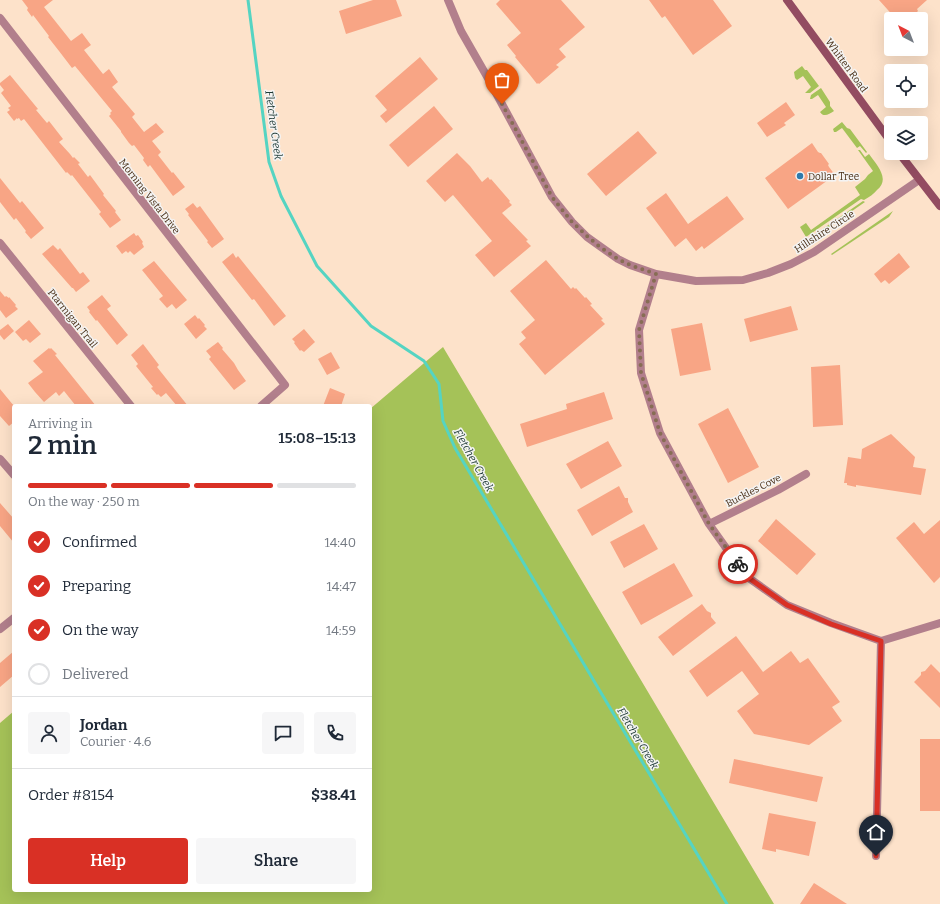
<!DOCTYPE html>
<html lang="en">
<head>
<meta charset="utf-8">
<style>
	:root { --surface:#fff; --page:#f6f6f7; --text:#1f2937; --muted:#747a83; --line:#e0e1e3; --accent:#d93025 }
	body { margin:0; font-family:Bitter,serif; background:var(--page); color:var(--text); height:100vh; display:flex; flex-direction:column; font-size:15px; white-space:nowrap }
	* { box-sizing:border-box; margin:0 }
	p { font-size:13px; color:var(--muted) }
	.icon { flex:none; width:22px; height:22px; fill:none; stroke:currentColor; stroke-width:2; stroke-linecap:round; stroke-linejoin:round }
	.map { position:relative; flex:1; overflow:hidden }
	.side { position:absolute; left:12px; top:404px; width:360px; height:488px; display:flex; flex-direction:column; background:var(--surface); border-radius:4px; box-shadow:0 4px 16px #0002 }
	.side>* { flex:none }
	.needle { width:26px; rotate:318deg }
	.controls { position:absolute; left:884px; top:12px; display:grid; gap:8px }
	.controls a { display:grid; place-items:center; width:44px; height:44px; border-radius:4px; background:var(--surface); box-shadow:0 4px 16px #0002; font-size:20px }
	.pin { position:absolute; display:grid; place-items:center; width:34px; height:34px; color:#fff; margin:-41px -17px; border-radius:50% 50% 50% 0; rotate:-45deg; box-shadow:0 0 4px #0007 }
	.pin .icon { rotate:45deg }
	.courier { position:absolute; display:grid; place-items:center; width:40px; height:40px; margin:-20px; border:3px solid #d93025; border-radius:50%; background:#fff; color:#222; box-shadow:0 1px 5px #0007 }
	.overview em { font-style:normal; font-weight:600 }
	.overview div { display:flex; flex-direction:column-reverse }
	.overview { display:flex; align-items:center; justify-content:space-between; height:68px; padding:0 16px }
	h1 { font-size:26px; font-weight:600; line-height:30px }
	.bar { display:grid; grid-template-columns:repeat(4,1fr); gap:6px 4px; align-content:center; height:48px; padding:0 16px }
	.bar i { height:5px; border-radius:3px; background:var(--line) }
	.bar .active { background:var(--accent) }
	.bar p { grid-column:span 4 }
	.line { display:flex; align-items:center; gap:10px; padding:0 16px; border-top:1px solid var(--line) }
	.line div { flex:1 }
	.round { display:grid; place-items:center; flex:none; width:42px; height:42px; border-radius:4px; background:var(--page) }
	ol { padding:0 16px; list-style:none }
	li { display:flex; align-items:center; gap:12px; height:44px }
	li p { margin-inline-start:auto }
	li .icon { padding:4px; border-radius:50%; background:var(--accent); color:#fff; stroke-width:4 }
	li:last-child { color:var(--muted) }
	li i { width:22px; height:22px; border:2px solid var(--line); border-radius:50% }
	.button { display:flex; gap:8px; margin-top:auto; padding:8px 16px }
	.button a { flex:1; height:46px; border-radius:4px; background:var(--accent); color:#fff; font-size:16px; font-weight:600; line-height:46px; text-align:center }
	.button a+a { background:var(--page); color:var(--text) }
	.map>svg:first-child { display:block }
	.green { fill:#a5c258 }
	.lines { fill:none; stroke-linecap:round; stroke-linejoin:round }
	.stream { stroke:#55d4c2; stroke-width:3 }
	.building { fill:#f8a585 }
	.street { stroke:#b27f8c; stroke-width:8 }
	.secondary { stroke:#934c61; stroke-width:8 }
	.done { stroke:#876d54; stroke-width:4; stroke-dasharray:0 7.2 }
	.route { stroke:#d93025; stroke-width:5 }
	.poi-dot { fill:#2e79ac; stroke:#f4f4f4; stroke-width:1.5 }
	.labels { text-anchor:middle; stroke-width:3; stroke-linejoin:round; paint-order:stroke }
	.street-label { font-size:10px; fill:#482e15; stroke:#f4f4f4 }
	.poi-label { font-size:10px; fill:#482e15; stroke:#f4f4f4; text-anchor:start }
	.water-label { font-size:11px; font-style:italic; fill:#1e3a35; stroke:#f4f4f4 }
</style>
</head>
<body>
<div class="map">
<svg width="940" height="904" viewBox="0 0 940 904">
	<rect width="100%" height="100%" fill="#fde2ca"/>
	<!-- green -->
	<path class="green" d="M 802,66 L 805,70 L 807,70 L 819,86 L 810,93 L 805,93 L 811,87 L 803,76 L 797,80 L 795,78 L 794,72 Z
		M 821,88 L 830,102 L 830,106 L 834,111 C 829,114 824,118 820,112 L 826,107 L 818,95 L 812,99 L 810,99 L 811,95 Z
		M 842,122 L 847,128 L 850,129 L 867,152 L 866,153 L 860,146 L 857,148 L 842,128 L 836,132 L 834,132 L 833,129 Z
		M 858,150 L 860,150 L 865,157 L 869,154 C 876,164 891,179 877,190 C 874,194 869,197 864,200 L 861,199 L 806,237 L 800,227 L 806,223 L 811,230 L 860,195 L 855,187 L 865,179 L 868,175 L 873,171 Z
		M 863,201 L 865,202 L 812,239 L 811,237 Z
		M 893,211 L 889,217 L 832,255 L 831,254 Z
		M 443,347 L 774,904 L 0,904 L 0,723 L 14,711 L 14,890 L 370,890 L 370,409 Z"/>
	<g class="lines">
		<!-- stream -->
		<path class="stream" d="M 248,0 L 269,162 L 281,196 L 317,266 L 371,326 L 424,361 L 439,384 L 443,421 L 455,448 L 727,904"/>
	</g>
	<!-- building -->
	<path class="building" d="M 22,0 L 53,0 L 44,7 L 71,41 L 82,33 L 91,45 L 84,50 L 103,74 L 109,69 L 118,82 L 112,87 L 135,114 L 132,117 L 144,132 L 156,123 L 164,132 L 152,141 L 161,152 L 158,155 L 172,173 L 173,172 L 185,187 L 173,196 L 150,165 L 148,167 L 143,160 L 144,158 L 134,145 L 132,146 L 129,143 L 121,132 L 121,131 L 109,116 L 111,114 L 110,113 L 112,111 L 75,66 L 72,68 L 59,51 L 48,37 L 49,36 L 33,15 L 32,17 L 27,10 L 28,8 Z
		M 373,0 L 396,0 L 402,16 L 346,34 L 339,11 Z
		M 500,0 L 561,0 L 585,27 L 559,49 L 566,57 L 556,65 L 559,67 L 539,84 L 538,83 L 537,84 L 530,75 L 515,57 L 516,56 L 507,45 L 521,33 L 496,4 Z
		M 649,0 L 713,0 L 732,26 L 693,55 L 665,16 L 662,18 Z
		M 879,0 L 927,0 L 917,9 L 918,11 L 912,17 L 910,15 L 905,19 L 896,19 Z
		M 420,57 L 438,79 L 386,123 L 380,116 L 387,110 L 375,96 Z
		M 10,75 L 38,109 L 36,110 L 47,123 L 49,121 L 63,139 L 59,142 L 70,154 L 73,158 L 74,157 L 80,163 L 78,164 L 88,177 L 90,175 L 104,194 L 103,195 L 116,211 L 115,212 L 121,220 L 110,228 L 99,214 L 101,212 L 72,175 L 71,176 L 67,172 L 66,173 L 24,119 L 21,121 L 19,118 L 17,119 L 17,118 L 14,121 L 7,112 L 10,110 L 8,108 L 11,106 L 1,93 L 4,90 L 0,85 L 0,83 Z
		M 786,102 L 795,115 L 784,123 L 786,125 L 767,137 L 757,123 Z
		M 434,106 L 453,129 L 408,167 L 389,145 Z
		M 638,131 L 657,153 L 606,196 L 587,174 Z
		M 812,143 L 818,152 L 820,153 L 821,153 L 829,164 L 828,165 L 829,167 L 835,175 L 788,209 L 765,178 Z
		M 457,153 L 470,166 L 482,182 L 488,177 L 490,180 L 491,179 L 510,201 L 509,202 L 512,205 L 502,213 L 528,240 L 526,241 L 531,246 L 494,277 L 475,255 L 492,241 L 453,195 L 445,202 L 426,181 Z
		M 0,178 L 20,203 L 22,201 L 44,228 L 31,239 L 25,232 L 26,231 L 16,218 L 14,220 L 0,202 Z
		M 666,193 L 688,224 L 727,196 L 744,219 L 704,249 L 702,246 L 696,251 L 686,238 L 675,247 L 646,208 Z
		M 193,203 L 197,208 L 200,206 L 224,239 L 212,248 L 207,242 L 208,241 L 188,215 L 189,214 L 185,209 Z
		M 134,233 L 136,236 L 138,235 L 143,242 L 142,243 L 144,247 L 134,255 L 130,251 L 128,253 L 126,251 L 122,254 L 116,246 Z
		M 53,245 L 58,250 L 60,248 L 80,274 L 83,272 L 90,281 L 76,292 L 73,288 L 72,288 L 42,254 Z
		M 233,253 L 236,258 L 238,256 L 286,316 L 274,326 L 254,299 L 252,300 L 222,262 Z
		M 899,253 L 910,267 L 889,284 L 885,280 L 881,283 L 874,274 Z
		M 546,260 L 571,289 L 573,287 L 575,289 L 576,288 L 585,298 L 586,297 L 592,304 L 590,305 L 603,319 L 601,320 L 605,324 L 545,375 L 519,344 L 526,338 L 521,332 L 535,320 L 510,291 Z
		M 154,261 L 187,300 L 176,309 L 172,304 L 167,308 L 159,299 L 163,296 L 142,270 Z
		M 0,291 L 5,297 L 6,296 L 9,298 L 9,297 L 16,305 L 15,306 L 18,309 L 6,318 L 0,310 Z
		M 102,295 L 111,306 L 107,309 L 128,335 L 117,345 L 97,320 L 96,321 L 89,312 L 90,311 L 87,307 Z
		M 791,306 L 798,330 L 750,342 L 744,319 Z
		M 195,315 L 198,319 L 199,318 L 205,325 L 204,326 L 207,329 L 196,339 L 184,324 Z
		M 29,320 L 41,334 L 30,343 L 26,339 L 23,341 L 15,332 Z
		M 702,323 L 711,370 L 680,376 L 671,329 Z
		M 8,324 L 14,331 L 4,340 L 0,335 L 0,330 Z
		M 304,329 L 315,342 L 304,352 L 301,350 L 300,351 L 294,343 L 295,342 L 292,339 Z
		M 218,342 L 223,348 L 222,349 L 234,363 L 238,370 L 246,381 L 234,390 L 209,359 L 211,357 L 206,351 Z
		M 143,344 L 159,365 L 157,367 L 188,406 L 177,406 L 166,393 L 161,397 L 158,394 L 157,395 L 151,388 L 153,387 L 136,366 L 138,364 L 131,355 Z
		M 49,348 L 50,349 L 51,348 L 57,354 L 55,355 L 96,406 L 76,406 L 64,391 L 59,396 L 56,392 L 44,402 L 35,392 L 28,383 L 43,372 L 33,361 Z
		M 331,352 L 340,368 L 327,375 L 318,359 Z
		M 840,365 L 843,425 L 813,427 L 811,367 Z
		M 330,388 L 345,394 L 341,406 L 323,406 Z
		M 0,389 L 14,406 L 14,422 L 9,426 L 0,416 Z
		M 604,392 L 613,419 L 527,447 L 520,424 L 567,409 L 566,404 Z
		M 728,408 L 759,467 L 728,483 L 698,424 Z
		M 891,434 L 915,457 L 913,467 L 926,469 L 921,495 L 856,485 L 856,487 L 847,485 L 847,483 L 844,483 L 848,457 L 861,459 L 862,449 Z
		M 608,441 L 622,466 L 581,489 L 566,464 Z
		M 619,486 L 625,498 L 628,498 L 628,502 L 633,512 L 592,536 L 577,510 Z
		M 0,503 L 14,519 L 14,543 L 0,526 Z
		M 776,519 L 816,554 L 797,575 L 758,541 Z
		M 940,520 L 940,577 L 934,583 L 896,538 L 914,522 L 924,534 Z
		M 644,524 L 658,549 L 624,568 L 610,542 Z
		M 674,563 L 693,596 L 641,625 L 622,592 Z
		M 702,604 L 707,611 L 711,613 L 711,617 L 716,623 L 673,656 L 658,637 Z
		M 736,636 L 763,672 L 791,651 L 800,663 L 808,658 L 840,702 L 832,707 L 842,721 L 809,745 L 754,734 L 737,711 L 759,694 L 742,671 L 707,697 L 689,671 Z
		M 14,651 L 14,675 L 0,687 L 0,663 Z
		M 931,664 L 940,673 L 940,708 L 914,682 L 921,675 L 921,672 L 925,671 Z
		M 920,739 L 940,739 L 940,811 L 920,811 Z
		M 734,759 L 823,777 L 817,802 L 729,783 Z
		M 769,813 L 816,822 L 809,856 L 776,849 L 776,852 L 762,849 Z
		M 814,883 L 847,904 L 800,904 Z"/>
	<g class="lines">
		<!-- street -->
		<path class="street" d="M 448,0 L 461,31 L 489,80 L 552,197 L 572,222 L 587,237 L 601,247 L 618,259 L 630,265 L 656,274 L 696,281 L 743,280 L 768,273 L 791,264 L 814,252 L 919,180
			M 0,18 L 285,385 L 261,406
			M 0,243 L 131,406
			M 656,274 L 639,330 L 641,373 L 660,433 L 709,524 L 746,576 L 787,605 L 831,623 L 881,641 L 940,623
			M 0,459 L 14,475
			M 709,524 L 778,490 L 806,474
			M 0,629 L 14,618
			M 876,856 L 881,641"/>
		<!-- secondary -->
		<path class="secondary" d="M 787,0 L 891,142
			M 899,153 L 940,206"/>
	</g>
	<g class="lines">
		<!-- done -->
		<path class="done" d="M 502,104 L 552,197 L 572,222 L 587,236 L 600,247 L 618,259 L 630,265 L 656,274 L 639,330 L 641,373 L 660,433 L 709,524 L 738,564"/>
		<!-- route -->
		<path class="route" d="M 738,564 L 746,576 L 787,605 L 831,624 L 881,641 L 876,856"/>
	</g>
	<!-- markers -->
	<circle class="poi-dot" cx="800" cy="176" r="4"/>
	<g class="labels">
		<!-- street labels -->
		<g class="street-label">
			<text transform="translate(847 65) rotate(54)" y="4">Whitten Road</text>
			<text transform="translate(150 196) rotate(52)" y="4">Morning Vista Drive</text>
			<text transform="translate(824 231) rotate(-33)" y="4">Hillshire Circle</text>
			<text transform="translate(73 318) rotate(51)" y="4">Ptarmigan Trail</text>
			<text transform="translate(753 490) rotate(-27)" y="4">Buckles Cove</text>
		</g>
		<!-- poi labels -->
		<g class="poi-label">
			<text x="808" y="180">Dollar Tree</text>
		</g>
		<!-- water labels -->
		<g class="water-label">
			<text transform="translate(274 125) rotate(82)" y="4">Fletcher Creek</text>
			<text transform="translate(474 460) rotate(61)" y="4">Fletcher Creek</text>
			<text transform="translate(638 738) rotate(59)" y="4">Fletcher Creek</text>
		</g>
	</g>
</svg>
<div class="controls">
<a><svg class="needle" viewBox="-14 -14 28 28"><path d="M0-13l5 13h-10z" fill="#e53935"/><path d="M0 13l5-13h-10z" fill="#747a83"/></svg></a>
<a><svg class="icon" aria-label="locate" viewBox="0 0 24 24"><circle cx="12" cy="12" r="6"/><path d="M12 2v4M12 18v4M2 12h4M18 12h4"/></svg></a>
<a><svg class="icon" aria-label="layers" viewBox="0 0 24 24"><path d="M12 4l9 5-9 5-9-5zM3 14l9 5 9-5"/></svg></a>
</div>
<div class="pin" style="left:502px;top:104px;background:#ea580c"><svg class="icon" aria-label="bag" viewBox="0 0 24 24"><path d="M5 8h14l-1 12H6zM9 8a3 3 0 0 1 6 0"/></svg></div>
<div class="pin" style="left:876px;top:856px;background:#1f2937"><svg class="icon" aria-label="home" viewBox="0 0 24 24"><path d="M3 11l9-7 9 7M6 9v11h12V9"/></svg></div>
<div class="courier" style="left:738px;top:564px"><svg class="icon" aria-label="bike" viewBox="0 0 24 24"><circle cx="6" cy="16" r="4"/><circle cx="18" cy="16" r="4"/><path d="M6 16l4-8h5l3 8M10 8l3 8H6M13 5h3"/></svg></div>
<section class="side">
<div class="overview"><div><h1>2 min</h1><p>Arriving in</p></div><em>15:08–15:13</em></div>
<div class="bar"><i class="active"></i><i class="active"></i><i class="active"></i><i></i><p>On the way · 250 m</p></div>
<ol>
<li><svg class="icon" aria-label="check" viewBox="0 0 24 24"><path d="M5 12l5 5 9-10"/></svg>Confirmed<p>14:40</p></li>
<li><svg class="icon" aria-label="check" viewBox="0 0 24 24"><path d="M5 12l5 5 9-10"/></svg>Preparing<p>14:47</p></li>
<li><svg class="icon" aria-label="check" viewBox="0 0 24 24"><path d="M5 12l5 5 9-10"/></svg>On the way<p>14:59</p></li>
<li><i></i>Delivered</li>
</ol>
<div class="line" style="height:72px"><a class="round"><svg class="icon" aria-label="person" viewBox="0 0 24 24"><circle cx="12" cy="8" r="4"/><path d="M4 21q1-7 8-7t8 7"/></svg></a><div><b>Jordan</b><p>Courier · 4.6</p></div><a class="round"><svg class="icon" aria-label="chat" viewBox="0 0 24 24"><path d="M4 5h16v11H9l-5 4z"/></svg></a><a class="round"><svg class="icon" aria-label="phone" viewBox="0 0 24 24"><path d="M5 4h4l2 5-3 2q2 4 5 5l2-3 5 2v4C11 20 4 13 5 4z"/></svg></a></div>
<div class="line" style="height:52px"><div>Order #8154</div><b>$38.41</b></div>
<div class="button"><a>Help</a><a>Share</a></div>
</section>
</div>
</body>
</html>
